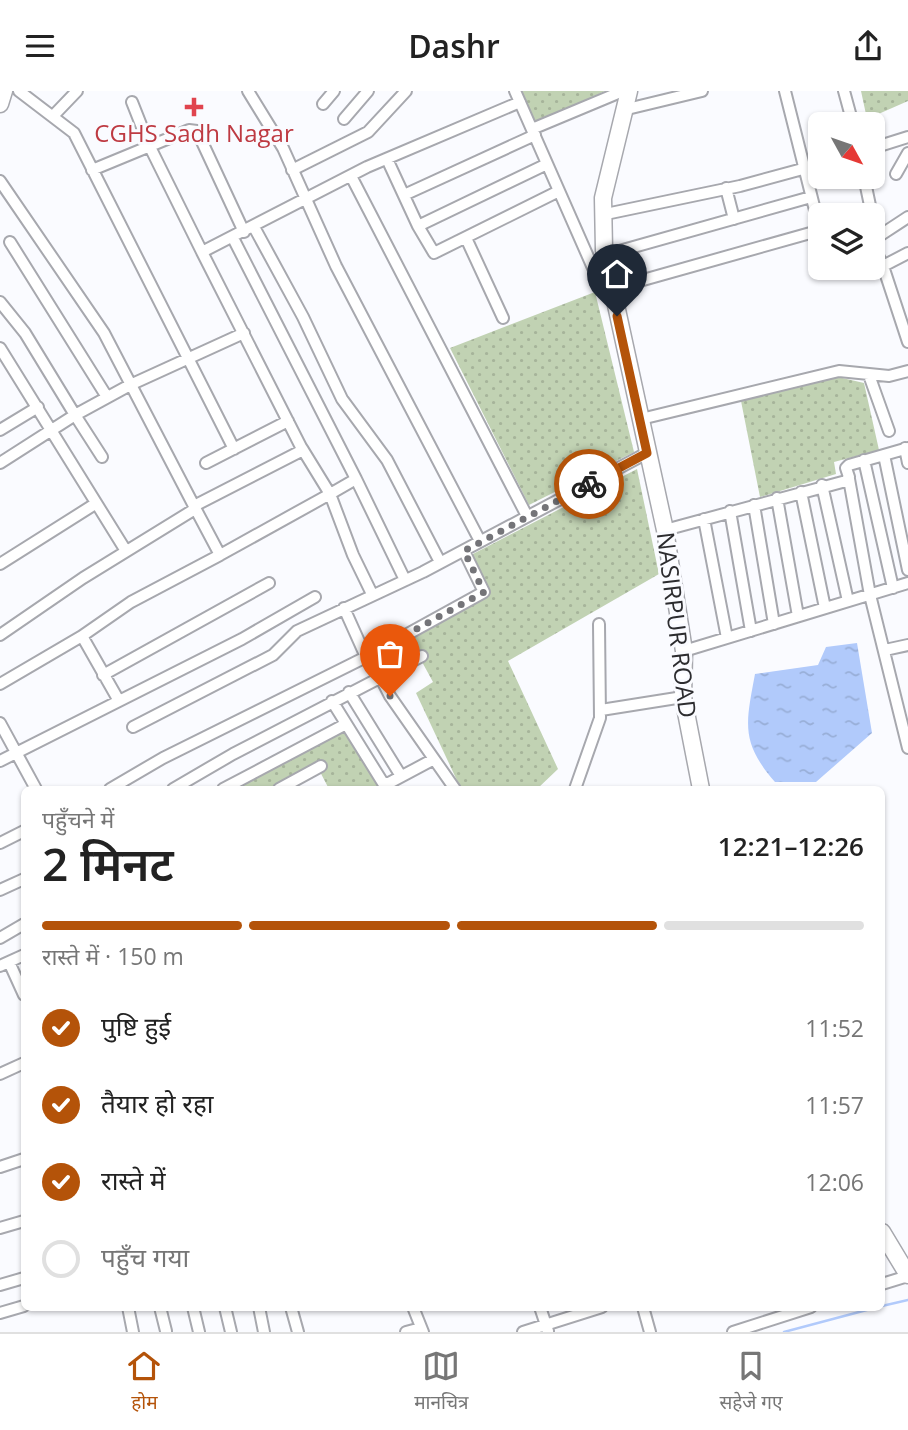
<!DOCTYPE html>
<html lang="hi">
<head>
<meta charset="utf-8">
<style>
	:root { --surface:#fff; --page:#f6f6f6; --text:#222; --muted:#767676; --line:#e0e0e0; --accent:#b45309 }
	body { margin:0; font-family:"Open Sans","Noto Sans Devanagari",sans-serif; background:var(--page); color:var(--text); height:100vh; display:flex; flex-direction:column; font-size:26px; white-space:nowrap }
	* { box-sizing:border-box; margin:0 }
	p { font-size:23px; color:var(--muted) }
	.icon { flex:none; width:38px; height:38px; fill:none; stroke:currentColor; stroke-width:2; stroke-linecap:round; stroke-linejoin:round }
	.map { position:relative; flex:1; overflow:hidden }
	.sheet { position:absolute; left:21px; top:695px; width:864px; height:525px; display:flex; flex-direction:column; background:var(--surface); border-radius:10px; box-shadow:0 2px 5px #0004 }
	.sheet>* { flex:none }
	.needle { width:46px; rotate:130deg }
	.buttons { position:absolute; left:808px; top:21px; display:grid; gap:14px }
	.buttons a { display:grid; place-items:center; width:77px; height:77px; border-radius:10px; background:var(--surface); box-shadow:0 2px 5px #0004; font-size:35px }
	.pin { position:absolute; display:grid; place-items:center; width:60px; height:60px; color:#fff; margin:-72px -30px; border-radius:50% 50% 50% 0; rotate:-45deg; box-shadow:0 0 7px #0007 }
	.pin .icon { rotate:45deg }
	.courier { position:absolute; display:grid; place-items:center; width:70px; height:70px; margin:-35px; border:5px solid #b45309; border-radius:50%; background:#fff; color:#222; box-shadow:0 2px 9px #0007 }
	.head em { font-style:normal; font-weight:600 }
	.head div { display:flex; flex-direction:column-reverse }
	.head { display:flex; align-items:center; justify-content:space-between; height:119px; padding:0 21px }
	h1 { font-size:46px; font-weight:600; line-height:52px }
	.bar { display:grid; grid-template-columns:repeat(4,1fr); gap:10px 7px; align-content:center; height:84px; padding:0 21px }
	.bar i { height:9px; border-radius:5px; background:var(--line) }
	.bar .current { background:var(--accent) }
	.bar p { grid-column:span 4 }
	ol { padding:0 21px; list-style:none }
	li { display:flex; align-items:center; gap:21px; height:77px }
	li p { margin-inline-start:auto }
	li .icon { padding:7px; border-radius:50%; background:var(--accent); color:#fff; stroke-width:4 }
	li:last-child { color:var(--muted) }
	li i { width:38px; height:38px; border:4px solid var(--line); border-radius:50% }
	header { display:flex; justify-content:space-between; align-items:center; height:91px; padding:0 21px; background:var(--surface); font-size:32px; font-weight:600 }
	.tab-bar { display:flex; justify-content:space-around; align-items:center; height:98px; border-top:2px solid var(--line); background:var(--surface); font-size:19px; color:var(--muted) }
	.tab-bar a { display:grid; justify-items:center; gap:4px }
	.tab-bar .current { color:var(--accent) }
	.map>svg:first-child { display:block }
	.park { fill:url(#park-dots) }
	.water { fill:url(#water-ripples) }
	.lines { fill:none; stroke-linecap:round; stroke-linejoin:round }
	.stream { stroke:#b1cafb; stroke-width:2.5 }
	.street-casing { stroke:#a7a8ae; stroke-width:14 }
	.secondary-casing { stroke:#a7a8ae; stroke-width:19 }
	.street { stroke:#fff; stroke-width:10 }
	.secondary { stroke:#fff; stroke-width:16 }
	.done { stroke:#747478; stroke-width:7; stroke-dasharray:0 12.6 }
	.route { stroke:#b45309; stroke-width:9 }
	.health-dot { fill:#e0444e; stroke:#fafbff; stroke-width:2.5 }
	.labels { text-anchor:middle; stroke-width:6; stroke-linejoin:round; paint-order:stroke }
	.health-label { font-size:24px; fill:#be3a42; stroke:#fafbff }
	.street-label { font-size:24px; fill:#2c2c2f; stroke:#fafbff }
</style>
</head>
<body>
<header><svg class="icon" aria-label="menu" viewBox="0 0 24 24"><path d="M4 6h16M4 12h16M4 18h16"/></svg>Dashr<svg class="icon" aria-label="share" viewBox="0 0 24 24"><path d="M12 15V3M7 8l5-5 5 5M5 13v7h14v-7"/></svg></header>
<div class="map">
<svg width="908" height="1241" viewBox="0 0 908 1241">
	<defs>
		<pattern id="park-dots" width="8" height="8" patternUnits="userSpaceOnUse" patternTransform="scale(1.75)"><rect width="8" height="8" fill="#c1d2b3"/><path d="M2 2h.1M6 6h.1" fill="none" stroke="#a6b49a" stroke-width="1.8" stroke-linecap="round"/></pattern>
		<pattern id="water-ripples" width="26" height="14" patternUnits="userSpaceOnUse" patternTransform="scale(1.75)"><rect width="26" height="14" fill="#b1cafb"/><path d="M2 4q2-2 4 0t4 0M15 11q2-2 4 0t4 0" fill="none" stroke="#98aed7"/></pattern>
	</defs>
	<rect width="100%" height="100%" fill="#fafbff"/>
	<!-- park -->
	<path class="park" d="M 519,0 L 605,0 L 535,33 Z
		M 861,0 L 908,0 L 908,10 L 867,28 Z
		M 595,201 L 634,361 L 529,414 L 450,257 Z
		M 838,286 L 864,292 L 879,359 L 834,371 L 836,383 L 760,406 L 741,310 Z
		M 637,378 L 659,483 L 508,570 L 558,678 L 537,698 L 461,698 L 416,602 L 433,591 L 409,547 L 489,505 L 469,465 Z
		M 348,637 L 382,697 L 329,698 L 317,675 L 275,698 L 242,698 L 238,691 Z"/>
	<!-- water -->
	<path class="water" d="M 857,552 L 872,642 L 816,691 L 775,691 C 740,651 746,632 755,583 L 818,574 L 826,556 Z"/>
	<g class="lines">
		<!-- stream -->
		<path class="stream" d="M 882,1215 L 908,1209
			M 784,1241 L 878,1216"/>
		<defs>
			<path id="street" d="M 19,0 L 74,42 L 234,358
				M 248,0 L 283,57 L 336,175 L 480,450
				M 515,0 L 597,186 L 611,198 L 821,139
				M 785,0 L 821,143
				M 844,0 L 853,33
				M 132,11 L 149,54 L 202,161
				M 323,13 L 334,0
				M 623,19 L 702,0
				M 53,25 L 77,0
				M 344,28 L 368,0
				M 532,38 L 623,0
				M 873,57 L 908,46
				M 387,68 L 418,135 L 547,73
				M 92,79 L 189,39 L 197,40 L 244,141
				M 292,79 L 368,41 L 406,0
				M 896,83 L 908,62
				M 351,85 L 527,425
				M 864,86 L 872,124
				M 0,90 L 104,242 L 194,415
				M 726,97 L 734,128
				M 404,104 L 535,44
				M 601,124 L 740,95 L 821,73
				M 418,135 L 434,162 L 559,100
				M 254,136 L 303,226 L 342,308 L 387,369 L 440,471
				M 233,147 L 356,388 L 330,403 L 353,464 L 372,503
				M 466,147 L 503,227
				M 873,149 L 908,126
				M 10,151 L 107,306
				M 873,154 L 883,175
				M 908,162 L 883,175 L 908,251
				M 605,164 L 811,106
				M 0,211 L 25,242 L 75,324 L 0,372
				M 0,257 L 126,460
				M 869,284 L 889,340
				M 641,328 L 839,280 L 889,285 L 908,280
				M 0,339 L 38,316
				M 905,357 L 908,372
				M 303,359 L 194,415 L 220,464 L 330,403 L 303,359 L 301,356 L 202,161 L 367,76 L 520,11
				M 884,364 L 908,479
				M 102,366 L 75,324 L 130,294 L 244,242
				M 864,369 L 893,497
				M 206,372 L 288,330
				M 356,388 L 405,489
				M 849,388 L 870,504 L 908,657
				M 822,394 L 848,510
				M 801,401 L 825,517
				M 777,407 L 798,525
				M 754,414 L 774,533
				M 730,420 L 751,540
				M 704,428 L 727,547
				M 665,439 L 846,390 L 849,386 L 846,377 L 849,374 L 908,357
				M 0,473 L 95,413
				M 344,517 L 366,566
				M 0,544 L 83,487 L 195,418
				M 82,545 L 131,511 L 220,464
				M 885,559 L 908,554
				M 684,560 L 908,492
				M 103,584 L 269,492
				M 0,593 L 82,545 L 119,610
				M 349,601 L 401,685
				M 332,610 L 383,692 L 389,692 L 434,668 L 390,605 L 369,564
				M 601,619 L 683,606
				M 0,632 L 36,698
				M 133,636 L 273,564 L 297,540 L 423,481 L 647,362
				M 434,668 L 455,698
				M 0,670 L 242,548 L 315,506
				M 110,698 L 163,667 L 366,566 L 484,501 L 464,460
				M 173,698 L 233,663 L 422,565
				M 223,698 L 346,633
				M 279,698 L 321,675
				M 575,698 L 600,627 L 599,533
				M 0,752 L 24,740
				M 0,799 L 24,788
				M 0,847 L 24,833
				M 9,871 L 24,904
				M 0,875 L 24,864
				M 0,983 L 24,972
				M 0,1076 L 24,1068
				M 0,1137 L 24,1130
				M 882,1193 L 908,1185
				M 0,1194 L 24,1187
				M 128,1216 L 133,1241
				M 160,1216 L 166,1240
				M 193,1216 L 199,1241
				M 225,1216 L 231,1241
				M 259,1216 L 264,1241
				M 291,1216 L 298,1241
				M 413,1216 L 423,1241
				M 540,1216 L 548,1240
				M 643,1216 L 650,1241
				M 0,1222 L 24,1215
				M 406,1241 L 421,1237
				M 523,1241 L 602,1216
				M 733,1241 L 811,1216"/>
			<path id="secondary" d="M 629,0 L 603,107 L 604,159 L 665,439 L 684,560 L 683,606 L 701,698
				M 0,13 L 4,0
				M 882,1141 L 908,1184"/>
		</defs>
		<!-- street casing -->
		<use href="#street" class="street-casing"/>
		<!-- secondary casing -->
		<use href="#secondary" class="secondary-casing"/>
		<!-- street -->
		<use href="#street" class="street"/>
		<!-- secondary -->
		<use href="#secondary" class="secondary"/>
	</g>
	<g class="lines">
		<!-- done -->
		<path class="done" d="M 390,605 L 369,564 L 484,501 L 464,460 L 589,393"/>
		<!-- route -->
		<path class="route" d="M 589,393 L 647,362 L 617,225"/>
	</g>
	<!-- markers -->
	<path class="health-dot" d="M190.5 5.5h7v7h7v7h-7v7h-7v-7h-7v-7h7z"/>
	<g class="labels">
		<!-- health labels -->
		<g class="health-label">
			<text x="194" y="51">CGHS Sadh Nagar</text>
		</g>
		<!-- street labels -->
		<g class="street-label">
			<text transform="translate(676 534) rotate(83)" y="8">NASIRPUR ROAD</text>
		</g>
	</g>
</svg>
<div class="buttons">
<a><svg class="needle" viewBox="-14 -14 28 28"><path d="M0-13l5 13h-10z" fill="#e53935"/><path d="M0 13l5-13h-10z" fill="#767676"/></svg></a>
<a><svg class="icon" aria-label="layers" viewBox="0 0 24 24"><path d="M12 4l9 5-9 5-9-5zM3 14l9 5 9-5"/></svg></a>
</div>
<div class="pin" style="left:390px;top:605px;background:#ea580c"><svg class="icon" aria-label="bag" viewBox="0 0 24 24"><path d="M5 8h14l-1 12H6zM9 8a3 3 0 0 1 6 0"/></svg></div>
<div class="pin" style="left:617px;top:225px;background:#1f2937"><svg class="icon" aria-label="home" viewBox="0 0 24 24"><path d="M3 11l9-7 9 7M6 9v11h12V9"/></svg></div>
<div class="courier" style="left:589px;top:393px"><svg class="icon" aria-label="bike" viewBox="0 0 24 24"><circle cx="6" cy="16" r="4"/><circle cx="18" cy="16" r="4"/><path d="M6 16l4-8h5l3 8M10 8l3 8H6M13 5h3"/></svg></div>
<section class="sheet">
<div class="head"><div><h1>2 मिनट</h1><p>पहुँचने में</p></div><em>12:21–12:26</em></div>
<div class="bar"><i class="current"></i><i class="current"></i><i class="current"></i><i></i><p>रास्ते में · 150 m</p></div>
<ol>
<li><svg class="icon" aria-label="check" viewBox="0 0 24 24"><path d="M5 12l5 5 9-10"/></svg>पुष्टि हुई<p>11:52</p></li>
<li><svg class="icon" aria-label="check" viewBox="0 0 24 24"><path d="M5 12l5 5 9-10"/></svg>तैयार हो रहा<p>11:57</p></li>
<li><svg class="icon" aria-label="check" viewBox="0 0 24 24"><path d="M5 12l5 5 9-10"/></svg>रास्ते में<p>12:06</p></li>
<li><i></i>पहुँच गया</li>
</ol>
</section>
</div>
<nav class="tab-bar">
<a class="current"><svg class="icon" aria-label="home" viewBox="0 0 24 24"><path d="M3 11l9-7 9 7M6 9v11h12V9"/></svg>होम</a>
<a><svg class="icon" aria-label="map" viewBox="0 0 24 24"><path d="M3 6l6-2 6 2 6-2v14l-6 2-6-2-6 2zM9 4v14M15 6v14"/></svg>मानचित्र</a>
<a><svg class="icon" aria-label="saved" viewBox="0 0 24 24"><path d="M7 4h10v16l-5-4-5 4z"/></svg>सहेजे गए</a>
</nav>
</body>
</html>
